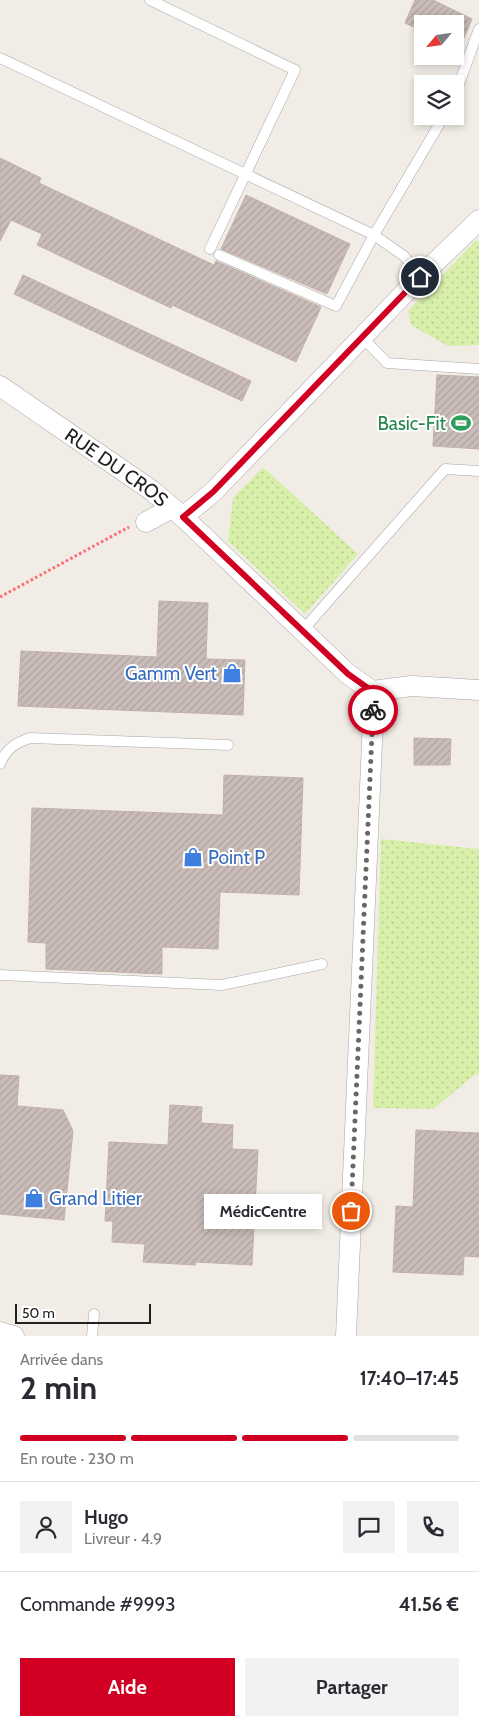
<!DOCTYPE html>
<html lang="fr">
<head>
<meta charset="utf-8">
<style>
	:root { --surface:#fff; --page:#f2f2f3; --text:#2b2b33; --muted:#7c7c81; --line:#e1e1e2; --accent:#d10023 }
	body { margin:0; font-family:Cabin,sans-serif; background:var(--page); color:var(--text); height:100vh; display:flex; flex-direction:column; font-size:19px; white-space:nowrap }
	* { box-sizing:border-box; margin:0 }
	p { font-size:16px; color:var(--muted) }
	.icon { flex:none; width:28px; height:28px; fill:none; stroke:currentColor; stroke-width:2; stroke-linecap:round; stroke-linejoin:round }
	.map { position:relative; height:1336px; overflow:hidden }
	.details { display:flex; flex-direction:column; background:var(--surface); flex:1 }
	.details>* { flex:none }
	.needle { width:32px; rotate:241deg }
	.buttons { position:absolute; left:414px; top:15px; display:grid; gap:10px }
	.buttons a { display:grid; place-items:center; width:50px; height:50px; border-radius:0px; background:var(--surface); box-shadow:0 2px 8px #0003; font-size:25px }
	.scale { position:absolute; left:15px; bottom:12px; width:136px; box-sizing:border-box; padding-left:5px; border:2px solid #202020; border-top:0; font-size:14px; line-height:18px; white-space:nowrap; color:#202020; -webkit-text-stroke:4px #fff; paint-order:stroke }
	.pin { position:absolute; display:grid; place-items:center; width:42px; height:42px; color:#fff; margin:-21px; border:2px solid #fff; border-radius:50%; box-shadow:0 1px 5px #0007 }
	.courier { position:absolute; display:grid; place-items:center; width:50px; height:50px; margin:-25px; border:4px solid #d10023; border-radius:50%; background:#fff; color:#222; box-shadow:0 1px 6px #0007 }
	.bubble { position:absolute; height:35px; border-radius:0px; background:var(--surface); box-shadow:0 2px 8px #0003; font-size:16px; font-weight:800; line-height:35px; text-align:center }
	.head em { font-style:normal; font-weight:800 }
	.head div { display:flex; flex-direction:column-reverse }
	.head { display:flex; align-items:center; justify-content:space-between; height:85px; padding:0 20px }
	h1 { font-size:32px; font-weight:800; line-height:38px }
	.bar { display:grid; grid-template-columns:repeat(4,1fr); gap:8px 5px; align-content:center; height:60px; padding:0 20px }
	.bar i { height:6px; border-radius:4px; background:var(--line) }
	.bar .active { background:var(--accent) }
	.bar p { grid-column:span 4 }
	.line { display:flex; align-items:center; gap:12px; padding:0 20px; border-top:1px solid var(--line) }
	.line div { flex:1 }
	.round { display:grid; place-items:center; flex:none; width:52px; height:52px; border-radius:0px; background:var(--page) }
	.button { display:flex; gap:10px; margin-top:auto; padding:10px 20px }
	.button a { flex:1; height:58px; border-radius:0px; background:var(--accent); color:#fff; font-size:20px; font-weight:800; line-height:58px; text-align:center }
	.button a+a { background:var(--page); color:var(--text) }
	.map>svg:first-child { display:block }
	.grass { fill:url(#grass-dots) }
	.building { fill:url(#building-hatch); stroke:#c4afa7 }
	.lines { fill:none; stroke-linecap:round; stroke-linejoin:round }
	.lane-casing { stroke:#a7a7a7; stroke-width:11 }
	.street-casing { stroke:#a7a7a7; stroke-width:21 }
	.path { stroke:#ff6a73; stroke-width:3; stroke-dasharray:2.5 2.5; stroke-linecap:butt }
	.lane { stroke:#fff; stroke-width:10 }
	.street { stroke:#fff; stroke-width:20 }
	.done { stroke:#696765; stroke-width:5; stroke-dasharray:0 9 }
	.route { stroke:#d10023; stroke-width:6 }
	.labels { text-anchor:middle; stroke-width:4; stroke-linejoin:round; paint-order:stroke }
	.leisure-label { font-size:19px; fill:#27864d; stroke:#fff; text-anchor:end }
	.street-label { font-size:19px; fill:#202020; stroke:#fff }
	.shop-label { font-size:19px; fill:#366cbe; stroke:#fff; text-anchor:start }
</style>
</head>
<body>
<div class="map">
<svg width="479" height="1336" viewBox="0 0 479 1336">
	<defs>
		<pattern id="grass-dots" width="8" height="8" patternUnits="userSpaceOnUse" patternTransform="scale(1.25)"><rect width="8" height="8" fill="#d7efa9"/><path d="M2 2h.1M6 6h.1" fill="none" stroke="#b8cd91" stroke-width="1.8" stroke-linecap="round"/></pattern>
		<pattern id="building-hatch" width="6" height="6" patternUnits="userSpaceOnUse" patternTransform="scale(1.25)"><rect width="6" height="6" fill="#cabdb9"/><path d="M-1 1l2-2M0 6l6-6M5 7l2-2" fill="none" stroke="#ada29f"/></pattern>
	</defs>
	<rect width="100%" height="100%" fill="#f1ece6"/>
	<!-- grass -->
	<path class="grass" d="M 476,240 L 479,242 L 479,345 L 448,346 L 411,325 L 408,311 Z
		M 263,467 L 358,554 L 305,614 L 228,541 L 233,498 Z
		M 381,839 L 479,849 L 479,1075 L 476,1074 L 433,1109 L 373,1108 Z"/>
	<!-- building -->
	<path class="building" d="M 415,0 L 433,0 L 472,19 L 455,59 L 455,24 L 422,24 L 422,31 L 405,23 Z
		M 0,158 L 41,178 L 39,183 L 214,265 L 216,261 L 321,307 L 296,362 L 172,305 L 171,308 L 37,245 L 42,234 L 11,220 L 0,241 Z
		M 246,195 L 350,244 L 327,294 L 221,249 Z
		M 23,275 L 251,381 L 242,401 L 14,294 Z
		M 437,375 L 479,377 L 479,449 L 433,446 Z
		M 159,601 L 208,603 L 206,659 L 245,660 L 243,715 L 18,706 L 21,651 L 157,657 Z
		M 414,738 L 451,739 L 450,765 L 414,765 Z
		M 224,775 L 303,778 L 299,895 L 220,892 L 218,949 L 162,947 L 162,974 L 46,969 L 46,943 L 28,942 L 32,808 L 223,815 Z
		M 0,1075 L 19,1076 L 17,1106 L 63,1110 L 73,1131 L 64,1220 L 0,1214 Z
		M 170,1105 L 202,1107 L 201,1123 L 233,1125 L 232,1149 L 258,1150 L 252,1265 L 196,1262 L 195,1265 L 143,1262 L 145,1244 L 112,1242 L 113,1221 L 105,1221 L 109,1142 L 168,1145 Z
		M 416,1130 L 479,1133 L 479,1257 L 464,1256 L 463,1275 L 393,1272 L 396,1206 L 413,1207 Z"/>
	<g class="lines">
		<defs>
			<path id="lane" d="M 150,0 L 295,70 L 210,249
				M 0,58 L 374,235 L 404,256 L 420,277
				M 455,95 L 479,29
				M 219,255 L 336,306 L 374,235 L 444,116
				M 362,337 L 387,363 L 479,369
				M 302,631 L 445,469 L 479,471
				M 0,764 C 6,749 15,743 30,738 L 228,745
				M 0,975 L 222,985 L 322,964
				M 92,1336 L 94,1314"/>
			<g id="street">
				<path id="s1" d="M 0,386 L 151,490 L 183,517 L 348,674 L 372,691"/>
				<path d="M 183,517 L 213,492 L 420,277 L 479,220"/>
				<path d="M 146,522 L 172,508"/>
				<path d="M 372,691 L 412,686 L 479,690"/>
				<path d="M 0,1332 L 14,1336"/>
				<path d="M 346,1336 L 373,719 L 372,691"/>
			</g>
		</defs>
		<!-- lane casing -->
		<use href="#lane" class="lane-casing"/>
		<!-- street casing -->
		<use href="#street" class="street-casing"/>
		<!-- path -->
		<path class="path" d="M 0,597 L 129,527"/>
		<!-- lane -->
		<use href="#lane" class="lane"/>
		<!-- street -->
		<use href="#street" class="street"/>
	</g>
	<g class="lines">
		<!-- done -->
		<path class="done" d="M 351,1211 L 373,710"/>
		<!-- route -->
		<path class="route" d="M 373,710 L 372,691 L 348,674 L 183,517 L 213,492 L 420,277"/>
	</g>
	<!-- icons -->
	<defs>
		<symbol id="stadium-bare" viewBox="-9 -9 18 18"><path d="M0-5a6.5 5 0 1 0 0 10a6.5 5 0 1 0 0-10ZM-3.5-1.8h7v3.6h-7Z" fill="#2e9e5b" stroke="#fff" stroke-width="2.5" paint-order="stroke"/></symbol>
		<symbol id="shop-bare" viewBox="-9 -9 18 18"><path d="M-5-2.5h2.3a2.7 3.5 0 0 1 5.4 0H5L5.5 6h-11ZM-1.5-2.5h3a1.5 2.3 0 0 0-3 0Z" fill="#3f7fe0" stroke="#fff" stroke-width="2.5" paint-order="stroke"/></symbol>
	</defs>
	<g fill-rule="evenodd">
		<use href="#stadium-bare" x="447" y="409" width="28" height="28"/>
		<use href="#shop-bare" x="218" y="659" width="28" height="28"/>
		<use href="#shop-bare" x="179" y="843" width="28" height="28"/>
		<use href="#shop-bare" x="20" y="1184" width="28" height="28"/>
	</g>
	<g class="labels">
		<!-- leisure labels -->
		<g class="leisure-label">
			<text x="446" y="430">Basic-Fit</text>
		</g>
		<!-- street labels -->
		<g class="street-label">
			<text dy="7" stroke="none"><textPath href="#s1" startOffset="142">RUE DU CROS</textPath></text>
		</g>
		<!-- shop labels -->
		<g class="shop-label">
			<text x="217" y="680" text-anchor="end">Gamm Vert</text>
			<text x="208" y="864">Point P</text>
			<text x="49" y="1205">Grand Litier</text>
		</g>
	</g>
</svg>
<div class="buttons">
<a><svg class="needle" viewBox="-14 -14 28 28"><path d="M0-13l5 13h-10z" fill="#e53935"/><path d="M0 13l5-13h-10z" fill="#7c7c81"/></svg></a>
<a><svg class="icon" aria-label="layers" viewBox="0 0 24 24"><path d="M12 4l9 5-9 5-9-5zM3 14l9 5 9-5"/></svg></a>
</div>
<div class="scale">50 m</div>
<div class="pin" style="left:351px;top:1211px;background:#ea580c"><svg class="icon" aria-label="bag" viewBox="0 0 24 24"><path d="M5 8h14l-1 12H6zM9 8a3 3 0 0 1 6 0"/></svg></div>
<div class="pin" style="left:420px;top:277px;background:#1f2937"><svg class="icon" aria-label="home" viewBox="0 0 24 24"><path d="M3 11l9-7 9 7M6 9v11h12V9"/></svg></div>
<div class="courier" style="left:373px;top:710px"><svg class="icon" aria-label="bike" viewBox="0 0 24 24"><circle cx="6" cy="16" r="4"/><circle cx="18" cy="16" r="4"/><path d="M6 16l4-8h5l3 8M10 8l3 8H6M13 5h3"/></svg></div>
<div class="bubble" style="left:204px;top:1194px;width:118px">MédicCentre</div>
</div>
<section class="details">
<div class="head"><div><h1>2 min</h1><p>Arrivée dans</p></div><em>17:40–17:45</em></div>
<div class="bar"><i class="active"></i><i class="active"></i><i class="active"></i><i></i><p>En route · 230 m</p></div>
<div class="line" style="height:90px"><a class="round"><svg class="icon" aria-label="person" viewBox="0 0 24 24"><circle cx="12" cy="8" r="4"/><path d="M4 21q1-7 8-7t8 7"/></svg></a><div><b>Hugo</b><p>Livreur · 4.9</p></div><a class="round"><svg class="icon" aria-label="chat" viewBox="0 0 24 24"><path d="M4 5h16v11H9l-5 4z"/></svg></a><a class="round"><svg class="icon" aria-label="phone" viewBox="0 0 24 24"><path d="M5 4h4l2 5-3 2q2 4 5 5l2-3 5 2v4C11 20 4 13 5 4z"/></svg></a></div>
<div class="line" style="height:65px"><div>Commande #9993</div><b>41.56 €</b></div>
<div class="button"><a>Aide</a><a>Partager</a></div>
</section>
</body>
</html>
